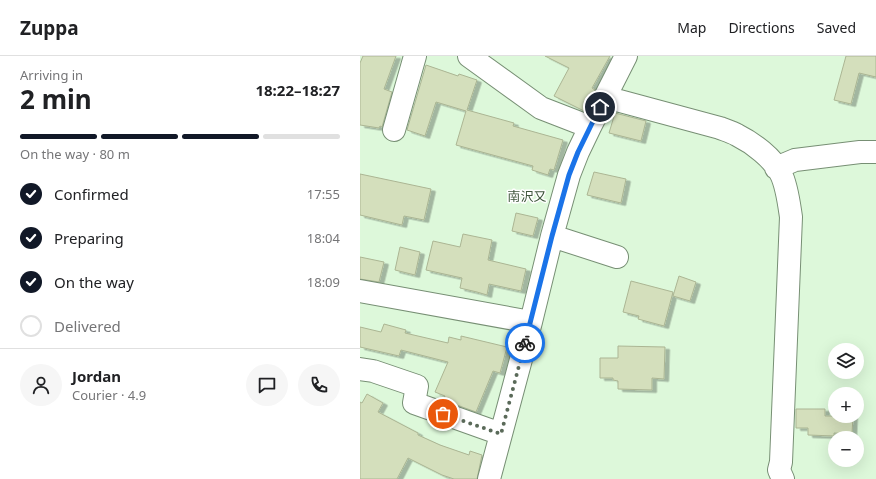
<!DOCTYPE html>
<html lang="en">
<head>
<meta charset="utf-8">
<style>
	:root { --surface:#fff; --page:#f6f6f6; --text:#202124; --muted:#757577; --line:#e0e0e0; --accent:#111827 }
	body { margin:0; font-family:"Noto Sans","Noto Sans JP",sans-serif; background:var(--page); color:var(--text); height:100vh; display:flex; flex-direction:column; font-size:15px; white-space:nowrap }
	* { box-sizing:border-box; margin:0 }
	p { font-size:13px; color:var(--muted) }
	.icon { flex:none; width:22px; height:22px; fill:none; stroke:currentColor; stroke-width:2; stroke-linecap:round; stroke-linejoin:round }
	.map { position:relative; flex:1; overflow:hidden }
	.side { display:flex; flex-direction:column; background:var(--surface); width:360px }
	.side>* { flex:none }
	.tools { position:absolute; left:468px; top:287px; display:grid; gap:8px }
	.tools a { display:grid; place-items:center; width:36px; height:36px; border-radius:50%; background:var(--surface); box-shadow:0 4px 16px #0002; font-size:20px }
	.pin { position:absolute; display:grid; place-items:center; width:34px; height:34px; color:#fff; margin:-17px; border:2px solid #fff; border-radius:50%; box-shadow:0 1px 4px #0007 }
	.courier { position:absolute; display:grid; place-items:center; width:40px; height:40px; margin:-20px; border:3px solid #1a73e8; border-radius:50%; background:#fff; color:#222; box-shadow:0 1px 5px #0007 }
	.summary em { font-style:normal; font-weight:700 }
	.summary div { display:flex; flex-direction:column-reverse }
	.summary { display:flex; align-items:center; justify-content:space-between; height:68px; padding:0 20px }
	h1 { font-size:26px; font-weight:700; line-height:30px }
	.bar { display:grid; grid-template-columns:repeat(4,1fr); gap:6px 4px; align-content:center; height:48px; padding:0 20px }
	.bar i { height:5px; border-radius:3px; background:var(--line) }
	.bar .active { background:var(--accent) }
	.bar p { grid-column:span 4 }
	.line { display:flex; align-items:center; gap:10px; padding:0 20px; border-top:1px solid var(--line) }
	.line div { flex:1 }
	.round { display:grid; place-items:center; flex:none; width:42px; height:42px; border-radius:21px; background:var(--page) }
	ol { padding:0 20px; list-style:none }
	li { display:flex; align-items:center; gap:12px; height:44px }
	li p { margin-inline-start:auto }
	li .icon { padding:4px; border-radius:50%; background:var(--accent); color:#fff; stroke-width:4 }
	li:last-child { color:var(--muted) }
	li i { width:22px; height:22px; border:2px solid var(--line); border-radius:50% }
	header { display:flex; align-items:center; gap:24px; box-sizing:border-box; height:56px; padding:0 20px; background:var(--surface); border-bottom:1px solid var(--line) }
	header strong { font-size:19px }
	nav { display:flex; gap:22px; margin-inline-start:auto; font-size:14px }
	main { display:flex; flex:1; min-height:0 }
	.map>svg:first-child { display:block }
	.building { fill:#d4dfbc; stroke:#abb593; filter:url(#shadow) }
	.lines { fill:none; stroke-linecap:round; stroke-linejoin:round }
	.minor-casing { stroke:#778f74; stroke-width:24 }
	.minor { stroke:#fff; stroke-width:22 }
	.done { stroke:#5a6a59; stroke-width:4; stroke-dasharray:0 7.2 }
	.route { stroke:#1a73e8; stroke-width:5 }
	.labels { text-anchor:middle; stroke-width:3; stroke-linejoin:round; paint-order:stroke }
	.quarter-label { font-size:13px; fill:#3f553c; stroke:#fff }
</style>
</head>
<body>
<header>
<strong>Zuppa</strong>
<nav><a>Map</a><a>Directions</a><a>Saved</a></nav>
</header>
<main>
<section class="side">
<div class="summary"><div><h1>2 min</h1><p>Arriving in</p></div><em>18:22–18:27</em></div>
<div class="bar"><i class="active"></i><i class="active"></i><i class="active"></i><i></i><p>On the way · 80 m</p></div>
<ol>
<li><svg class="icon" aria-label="check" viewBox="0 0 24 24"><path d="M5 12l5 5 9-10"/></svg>Confirmed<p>17:55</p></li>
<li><svg class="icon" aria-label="check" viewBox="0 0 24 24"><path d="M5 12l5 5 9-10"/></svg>Preparing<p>18:04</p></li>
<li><svg class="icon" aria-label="check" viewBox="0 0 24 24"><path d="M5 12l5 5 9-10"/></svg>On the way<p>18:09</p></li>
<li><i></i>Delivered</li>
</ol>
<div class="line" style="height:72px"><a class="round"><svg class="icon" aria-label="person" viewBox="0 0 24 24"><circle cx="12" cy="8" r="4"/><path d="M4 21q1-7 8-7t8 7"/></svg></a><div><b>Jordan</b><p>Courier · 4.9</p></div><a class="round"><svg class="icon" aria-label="chat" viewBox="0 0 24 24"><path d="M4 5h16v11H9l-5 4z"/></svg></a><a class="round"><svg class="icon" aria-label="phone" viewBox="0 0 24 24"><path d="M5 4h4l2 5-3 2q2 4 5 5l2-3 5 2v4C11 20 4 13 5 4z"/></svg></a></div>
</section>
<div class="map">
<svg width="516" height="423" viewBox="0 0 516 423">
	<defs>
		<filter id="shadow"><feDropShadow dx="4.5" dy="2.5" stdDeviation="0" flood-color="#0004"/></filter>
	</defs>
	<rect width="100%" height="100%" fill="#ddf8da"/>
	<!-- building -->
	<path class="building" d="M 3,0 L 36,0 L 24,33 L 32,36 L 22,71 L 20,70 L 19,72 L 0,69 L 0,7 Z
		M 185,0 L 250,0 L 232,32 L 235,34 L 224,55 L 194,40 L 209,12 Z
		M 486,0 L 516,0 L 516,21 L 499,17 L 491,48 L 474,44 Z
		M 66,9 L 98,20 L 99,18 L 117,24 L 107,54 L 154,67 L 153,70 L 203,84 L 194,114 L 190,113 L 188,119 L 172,114 L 173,110 L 96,89 L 106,55 L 76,46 L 65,80 L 47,74 Z
		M 255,57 L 286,65 L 281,85 L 249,77 Z
		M 234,116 L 266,123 L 261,147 L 227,139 Z
		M 0,118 L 71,133 L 64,164 L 44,160 L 42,169 L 0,159 Z
		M 156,157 L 178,162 L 173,180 L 152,175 Z
		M 103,178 L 132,184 L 128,204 L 166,213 L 161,235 L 129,228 L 127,239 L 117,236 L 100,232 L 102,222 L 66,214 L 73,185 L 100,191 Z
		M 40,191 L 60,196 L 55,219 L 35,214 Z
		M 0,201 L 24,206 L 19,226 L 0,223 Z
		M 319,220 L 336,226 L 330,245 L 313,240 Z
		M 271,225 L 313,236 L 304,270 L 278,263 L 279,260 L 263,256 Z
		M 24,268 L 46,274 L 45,277 L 88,287 L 89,281 L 101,284 L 101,280 L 147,291 L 140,317 L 133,315 L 116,356 L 83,344 L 85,340 L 75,336 L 88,306 L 41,294 L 39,300 L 0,291 L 0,271 L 21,276 Z
		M 258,290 L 305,291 L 304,323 L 292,322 L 292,334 L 258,333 L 258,325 L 253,324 L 253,322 L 240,322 L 240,302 L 258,302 Z
		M 7,338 L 23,347 L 18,356 L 58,377 L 58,379 L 80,389 L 109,399 L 110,395 L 122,399 L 117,423 L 94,423 L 82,419 L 48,402 L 37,423 L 0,423 L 0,346 L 2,347 Z
		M 436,353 L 465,353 L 465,360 L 493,360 L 492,378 L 474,377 L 474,380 L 448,379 L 448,372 L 436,372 Z"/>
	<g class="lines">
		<defs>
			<path id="minor" d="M 109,0 L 181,52 L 230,71
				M 245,41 L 360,72 C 365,74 372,76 377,79 C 393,87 413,102 421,118 C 427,130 429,148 431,161 L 421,406 L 419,414 L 423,423
				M 34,74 L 55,0
				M 416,112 L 435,104 L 500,96 L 516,96
				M 192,180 L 257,201
				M 0,235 L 171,266
				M 0,313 L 13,315 L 57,330 L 54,347 L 141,378
				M 129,423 L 171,266 L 192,180 L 209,119 L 218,96 L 230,71 L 266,0"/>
		</defs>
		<!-- minor casing -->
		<use href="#minor" class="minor-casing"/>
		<!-- minor -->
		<use href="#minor" class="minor"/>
	</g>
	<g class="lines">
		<!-- done -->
		<path class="done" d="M 83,358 L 141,378 L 165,287"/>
		<!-- route -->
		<path class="route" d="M 165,287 L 192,180 L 209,119 L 218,96 L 240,51"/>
	</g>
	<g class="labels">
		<!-- quarter labels -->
		<g class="quarter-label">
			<text x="167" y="145">南沢又</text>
		</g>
	</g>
</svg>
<div class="tools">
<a><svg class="icon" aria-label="layers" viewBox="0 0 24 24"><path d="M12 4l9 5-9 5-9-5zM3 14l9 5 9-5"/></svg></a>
<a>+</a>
<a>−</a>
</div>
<div class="pin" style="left:83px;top:358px;background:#ea580c"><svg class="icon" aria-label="bag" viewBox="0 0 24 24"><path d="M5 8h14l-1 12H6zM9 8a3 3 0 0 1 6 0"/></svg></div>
<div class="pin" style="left:240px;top:51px;background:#1f2937"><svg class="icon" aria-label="home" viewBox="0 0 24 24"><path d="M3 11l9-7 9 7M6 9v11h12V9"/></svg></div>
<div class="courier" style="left:165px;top:287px"><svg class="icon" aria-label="bike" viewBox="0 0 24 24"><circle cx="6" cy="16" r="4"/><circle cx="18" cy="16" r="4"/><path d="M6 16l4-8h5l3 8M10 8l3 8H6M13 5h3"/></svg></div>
</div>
</main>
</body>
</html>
